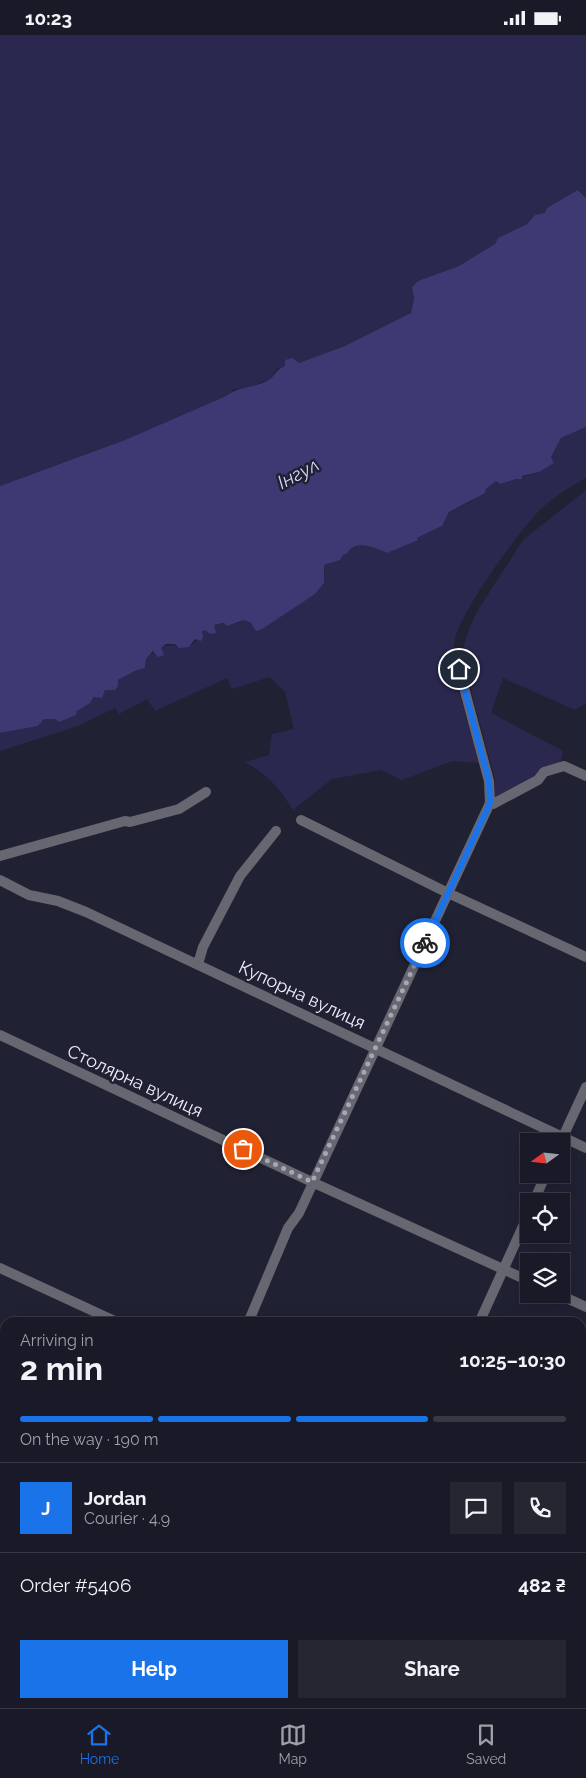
<!DOCTYPE html>
<html lang="en">
<head>
<meta charset="utf-8">
<style>
	:root { --surface:#191927; --page:#262633; --text:#f1f3f6; --muted:#9fa0a7; --line:#373844; --accent:#1a73e8 }
	body { margin:0; font-family:Raleway,sans-serif; background:var(--page); color:var(--text); height:100vh; display:flex; flex-direction:column; font-size:19px; white-space:nowrap }
	* { box-sizing:border-box; margin:0 }
	p { font-size:16px; color:var(--muted) }
	.icon { flex:none; width:28px; height:28px; fill:none; stroke:currentColor; stroke-width:2; stroke-linecap:round; stroke-linejoin:round }
	.map { position:relative; flex:1; overflow:hidden }
	.sheet { position:absolute; left:0px; top:1282px; width:586px; height:391px; display:flex; flex-direction:column; background:var(--surface); border-radius:15px 15px 0 0; box-shadow:0 5px 20px #0002,0 0 0 1px var(--line) }
	.sheet>* { flex:none }
	.needle { width:32px; rotate:255deg }
	.buttons { position:absolute; left:520px; top:1098px; display:grid; gap:10px }
	.buttons a { display:grid; place-items:center; width:50px; height:50px; border-radius:0px; background:var(--surface); box-shadow:0 5px 20px #0002,0 0 0 1px var(--line); font-size:25px }
	.pin { position:absolute; display:grid; place-items:center; width:42px; height:42px; color:#fff; margin:-21px; border:2px solid #fff; border-radius:50%; box-shadow:0 1px 5px #0007 }
	.courier { position:absolute; display:grid; place-items:center; width:50px; height:50px; margin:-25px; border:4px solid #1a73e8; border-radius:50%; background:#fff; color:#222; box-shadow:0 1px 6px #0007 }
	.summary em { font-style:normal; font-weight:700 }
	.summary div { display:flex; flex-direction:column-reverse }
	.summary { display:flex; align-items:center; justify-content:space-between; height:85px; padding:0 20px }
	h1 { font-size:32px; font-weight:700; line-height:38px }
	.bar { display:grid; grid-template-columns:repeat(4,1fr); gap:8px 5px; align-content:center; height:60px; padding:0 20px }
	.bar i { height:6px; border-radius:4px; background:var(--line) }
	.bar .active { background:var(--accent) }
	.bar p { grid-column:span 4 }
	.line { display:flex; align-items:center; gap:12px; padding:0 20px; border-top:1px solid var(--line) }
	.line div { flex:1 }
	.round { display:grid; place-items:center; flex:none; width:52px; height:52px; border-radius:0px; background:var(--page) }
	.button { display:flex; gap:10px; margin-top:auto; padding:10px 20px }
	.button a { flex:1; height:58px; border-radius:0px; background:var(--accent); color:#fff; font-size:20px; font-weight:700; line-height:58px; text-align:center }
	.button a+a { background:var(--page); color:var(--text) }
	.status { display:flex; justify-content:space-between; align-items:center; height:35px; padding:0 25px; background:var(--surface); direction:ltr }
	.status svg { height:14px; fill:currentColor }
	.tab-bar { display:flex; justify-content:space-around; align-items:center; height:70px; border-top:1px solid var(--line); background:var(--surface); font-size:14px; color:var(--muted) }
	.tab-bar a { display:grid; justify-items:center; gap:2px }
	.tab-bar .active { color:var(--accent) }
	.map>svg:first-child { display:block }
	.green { fill:#2a284e }
	.water { fill:#3e3973 }
	.lines { fill:none; stroke-linecap:round; stroke-linejoin:round }
	.stream { stroke:#3e3973; stroke-width:3 }
	.minor { stroke:#676772; stroke-width:10 }
	.tram { stroke:#7d7d8e; stroke-width:1 }
	.done { stroke:#a6a6b5; stroke-width:5; stroke-dasharray:0 9 }
	.route { stroke:#1a73e8; stroke-width:6 }
	.labels { text-anchor:middle; stroke-width:5; stroke-linejoin:round; paint-order:stroke }
	.street-label { font-size:18px; fill:#ededfb; stroke:#212134 }
	.water-label { font-size:19px; font-style:italic; fill:#d5d5fa; stroke:#212134 }
</style>
</head>
<body>
<div class="status"><b>10:23</b><svg viewBox="0 0 49 12"><path d="M0 12V9h3v3zM5 12V6h3v6zM10 12V3h3v9zM15 12V0h3v12zM26 1h20v11H26zM47 4h2v5h-2z"/></svg></div>
<div class="map">
<svg width="586" height="1673" viewBox="0 0 586 1673">
	<rect width="100%" height="100%" fill="#212134"/>
	<!-- green -->
	<path class="green" d="M 0,0 L 586,0 L 586,163 L 579,155 L 545,178 L 535,180 L 527,189 L 498,203 L 495,209 L 459,231 L 418,246 L 412,252 L 414,264 L 411,278 L 345,311 L 299,329 L 278,333 L 271,343 L 247,354 L 234,354 L 226,361 L 125,405 L 0,451 Z
		M 586,392 L 586,443 C 570,452 549,465 537,478 C 516,501 456,581 454,610 C 451,643 471,695 480,728 L 452,726 L 402,745 L 381,735 L 332,744 L 293,775 C 278,751 268,740 245,727 L 269,720 L 272,699 L 294,694 L 285,657 L 270,642 L 232,654 L 227,643 L 155,676 L 147,664 L 119,679 L 115,673 L 78,691 L 0,716 L 0,698 L 38,691 L 44,684 L 76,680 L 77,676 C 98,661 119,640 145,633 L 146,624 C 159,610 170,608 189,612 L 202,600 L 201,596 L 213,590 L 239,588 L 244,585 L 251,588 C 269,580 314,567 323,549 C 325,544 324,535 324,530 C 339,527 348,511 364,510 C 371,510 381,515 387,518 L 442,491 L 449,477 L 470,467 L 496,445 L 501,449 L 539,437 L 554,428 L 551,422 L 561,403 Z
		M 586,455 L 586,668 L 575,675 L 503,643 L 491,678 L 563,716 L 560,729 L 498,765 L 494,762 L 495,744 L 465,633 L 464,610 L 470,592 L 478,575 L 523,505 Z"/>
	<!-- water -->
	<path class="water" d="M 578,155 L 586,163 L 586,392 L 561,403 L 551,422 L 554,428 L 539,437 L 522,441 L 522,444 L 516,444 L 501,449 L 496,446 L 486,454 L 485,458 L 449,477 L 442,491 L 417,503 L 418,505 L 387,518 C 377,514 363,506 352,513 C 348,516 348,519 343,520 L 340,525 L 324,530 L 324,548 L 315,559 L 262,594 L 256,596 L 251,588 L 244,585 L 227,591 L 224,588 L 214,590 L 216,598 L 210,599 L 205,595 L 202,596 L 203,602 L 201,606 L 195,604 L 189,612 L 179,613 L 175,609 L 166,609 L 161,613 L 164,620 L 158,622 L 153,616 L 146,624 L 145,633 L 135,636 L 118,645 L 118,651 L 115,655 L 105,655 L 102,663 L 94,662 L 90,668 L 77,676 L 76,680 L 59,687 L 55,684 L 44,684 L 38,691 L 0,698 L 0,451 L 125,405 L 226,361 C 238,351 255,354 270,344 C 276,339 277,334 285,331 L 285,325 L 292,323 L 299,328 L 345,311 L 411,278 L 414,264 L 412,252 L 418,246 L 459,231 L 495,209 L 498,203 L 527,189 L 535,180 L 545,178 L 547,173 Z"/>
	<g class="lines">
		<!-- stream -->
		<path class="stream" d="M 581,1494 L 586,1496
			M 129,1671 L 135,1673
			M 68,1673 L 68,1669
			M 299,1673 L 301,1669"/>
		<!-- minor -->
		<path class="minor" d="M 490,768 L 493,769 L 538,745 L 544,737 L 564,731 L 586,741
			M 301,785 L 448,858 L 586,922
			M 0,821 L 125,786 L 130,787 L 179,774 L 206,757
			M 0,845 L 29,860 L 58,866 L 86,877 L 586,1113
			M 198,929 L 203,912 L 240,841 L 276,796
			M 0,1000 L 312,1147 L 529,1246
			M 561,1106 L 586,1052
			M 534,1166 L 546,1139
			M 0,1233 L 119,1288
			M 558,1259 L 586,1272
			M 248,1288 L 288,1193 L 299,1178 L 490,768 L 489,746 L 459,634
			M 479,1288 L 529,1178
			M 0,1467 L 5,1469
			M 581,1508 L 586,1511
			M 581,1568 L 586,1558
			M 0,1614 L 5,1617
			M 99,1669 L 108,1673
			M 147,1669 L 156,1673
			M 447,1669 L 457,1673
			M 84,1673 L 86,1669
			M 312,1673 L 314,1669
			M 534,1673 L 535,1669"/>
		<!-- tram -->
		<path class="tram" d="M 0,1470 L 5,1472
			M 441,1669 L 450,1673
			M 454,1669 L 463,1673"/>
	</g>
	<g class="lines">
		<!-- done -->
		<path class="done" d="M 243,1114 L 312,1147 L 425,908"/>
		<!-- route -->
		<path class="route" d="M 425,908 L 490,768 L 489,746 L 459,634"/>
	</g>
	<g class="labels">
		<!-- street labels -->
		<g class="street-label">
			<text transform="translate(302 960) rotate(25)" y="6">Купорна вулиця</text>
			<text transform="translate(135 1046) rotate(25)" y="6">Столярна вулиця</text>
		</g>
		<!-- water labels -->
		<g class="water-label">
			<text transform="translate(298 438) rotate(-28)" y="7">Інгул</text>
		</g>
	</g>
</svg>
<div class="buttons">
<a><svg class="needle" viewBox="-14 -14 28 28"><path d="M0-13l5 13h-10z" fill="#e53935"/><path d="M0 13l5-13h-10z" fill="#9fa0a7"/></svg></a>
<a><svg class="icon" aria-label="locate" viewBox="0 0 24 24"><circle cx="12" cy="12" r="6"/><path d="M12 2v4M12 18v4M2 12h4M18 12h4"/></svg></a>
<a><svg class="icon" aria-label="layers" viewBox="0 0 24 24"><path d="M12 4l9 5-9 5-9-5zM3 14l9 5 9-5"/></svg></a>
</div>
<div class="pin" style="left:243px;top:1114px;background:#ea580c"><svg class="icon" aria-label="bag" viewBox="0 0 24 24"><path d="M5 8h14l-1 12H6zM9 8a3 3 0 0 1 6 0"/></svg></div>
<div class="pin" style="left:459px;top:634px;background:#1f2937"><svg class="icon" aria-label="home" viewBox="0 0 24 24"><path d="M3 11l9-7 9 7M6 9v11h12V9"/></svg></div>
<div class="courier" style="left:425px;top:908px"><svg class="icon" aria-label="bike" viewBox="0 0 24 24"><circle cx="6" cy="16" r="4"/><circle cx="18" cy="16" r="4"/><path d="M6 16l4-8h5l3 8M10 8l3 8H6M13 5h3"/></svg></div>
<section class="sheet">
<div class="summary"><div><h1>2 min</h1><p>Arriving in</p></div><em>10:25–10:30</em></div>
<div class="bar"><i class="active"></i><i class="active"></i><i class="active"></i><i></i><p>On the way · 190 m</p></div>
<div class="line" style="height:90px"><b class="round" style="background:var(--accent);color:#fff">J</b><div><b>Jordan</b><p>Courier · 4.9</p></div><a class="round"><svg class="icon" aria-label="chat" viewBox="0 0 24 24"><path d="M4 5h16v11H9l-5 4z"/></svg></a><a class="round"><svg class="icon" aria-label="phone" viewBox="0 0 24 24"><path d="M5 4h4l2 5-3 2q2 4 5 5l2-3 5 2v4C11 20 4 13 5 4z"/></svg></a></div>
<div class="line" style="height:65px"><div>Order #5406</div><b>482 ₴</b></div>
<div class="button"><a>Help</a><a>Share</a></div>
</section>
</div>
<nav class="tab-bar">
<a class="active"><svg class="icon" aria-label="home" viewBox="0 0 24 24"><path d="M3 11l9-7 9 7M6 9v11h12V9"/></svg>Home</a>
<a><svg class="icon" aria-label="map" viewBox="0 0 24 24"><path d="M3 6l6-2 6 2 6-2v14l-6 2-6-2-6 2zM9 4v14M15 6v14"/></svg>Map</a>
<a><svg class="icon" aria-label="saved" viewBox="0 0 24 24"><path d="M7 4h10v16l-5-4-5 4z"/></svg>Saved</a>
</nav>
</body>
</html>
